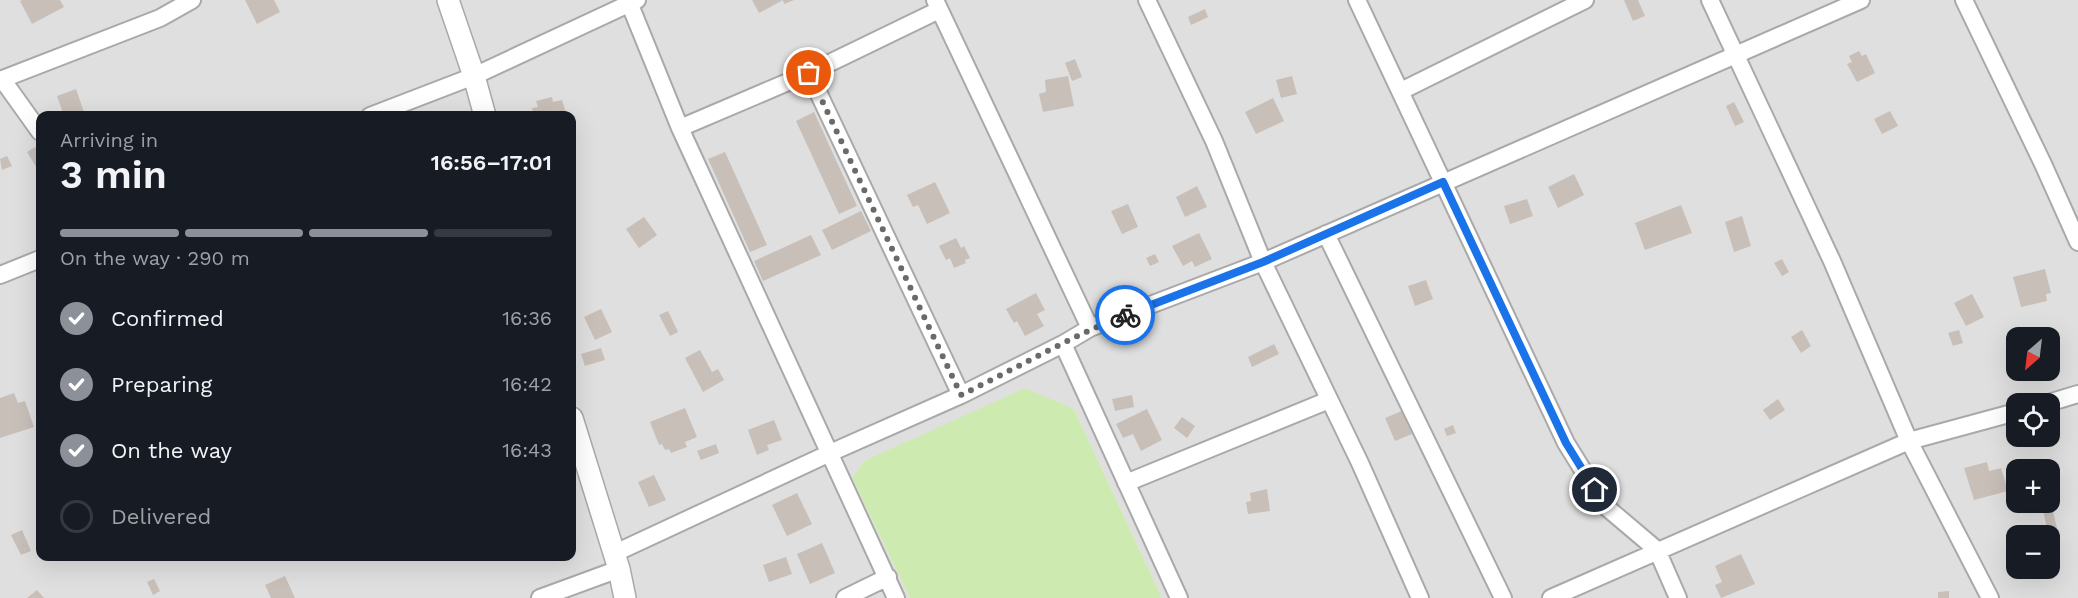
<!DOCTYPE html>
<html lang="en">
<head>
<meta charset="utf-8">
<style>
	:root { --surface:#171b24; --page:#20242c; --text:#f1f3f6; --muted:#9ea1a6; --line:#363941; --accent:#8c9099 }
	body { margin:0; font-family:"Work Sans",sans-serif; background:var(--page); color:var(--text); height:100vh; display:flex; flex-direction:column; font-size:22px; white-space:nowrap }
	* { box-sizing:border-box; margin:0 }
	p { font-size:20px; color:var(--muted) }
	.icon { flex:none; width:33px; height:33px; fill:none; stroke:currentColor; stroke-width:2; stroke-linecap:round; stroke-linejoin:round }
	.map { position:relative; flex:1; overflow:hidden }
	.details { position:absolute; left:36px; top:111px; width:540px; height:450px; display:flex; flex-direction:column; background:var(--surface); border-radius:12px; box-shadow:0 6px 24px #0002 }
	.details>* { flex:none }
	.needle { width:39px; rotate:208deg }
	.fabs { position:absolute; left:2006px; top:327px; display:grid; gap:12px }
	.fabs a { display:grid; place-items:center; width:54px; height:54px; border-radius:12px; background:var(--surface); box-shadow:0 6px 24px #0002; font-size:30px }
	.pin { position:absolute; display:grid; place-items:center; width:51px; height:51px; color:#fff; margin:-26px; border:3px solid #fff; border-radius:50%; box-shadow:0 2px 6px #0007 }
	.courier { position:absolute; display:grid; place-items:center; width:60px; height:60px; margin:-30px; border:4px solid #1a73e8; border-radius:50%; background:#fff; color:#222; box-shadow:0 2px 8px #0007 }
	.head em { font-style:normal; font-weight:600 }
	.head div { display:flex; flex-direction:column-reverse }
	.head { display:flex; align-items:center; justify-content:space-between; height:102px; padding:0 24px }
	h1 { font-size:39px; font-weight:600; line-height:45px }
	.bar { display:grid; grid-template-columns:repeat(4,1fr); gap:9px 6px; align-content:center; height:72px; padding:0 24px }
	.bar i { height:8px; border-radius:4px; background:var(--line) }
	.bar .current { background:var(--accent) }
	.bar p { grid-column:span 4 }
	ol { padding:0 24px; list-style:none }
	li { display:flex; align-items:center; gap:18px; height:66px }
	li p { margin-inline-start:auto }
	li .icon { padding:6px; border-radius:50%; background:var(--accent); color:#fff; stroke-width:4 }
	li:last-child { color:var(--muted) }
	li i { width:33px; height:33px; border:3px solid var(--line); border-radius:50% }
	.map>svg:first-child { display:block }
	.residential { fill:#e0dfdf; fill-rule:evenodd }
	.grass { fill:#cdebb0 }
	.building { fill:#c7bfb8 }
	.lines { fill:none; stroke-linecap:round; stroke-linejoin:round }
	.minor-casing { stroke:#a9a9a9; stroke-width:20 }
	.tertiary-casing { stroke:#a9a9a9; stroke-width:24 }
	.minor { stroke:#fff; stroke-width:16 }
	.tertiary { stroke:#fff; stroke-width:21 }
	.done { stroke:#6b6a68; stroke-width:6; stroke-dasharray:0 10.8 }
	.route { stroke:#1a73e8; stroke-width:8 }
</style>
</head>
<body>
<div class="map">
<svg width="2078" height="598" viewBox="0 0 2078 598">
	<rect width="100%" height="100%" fill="#f2efe9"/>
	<!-- residential -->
	<path class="residential" d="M 0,0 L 2078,0 L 2078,598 L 1162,598 L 1074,409 L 852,478 L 910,598 L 0,598 ZM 40,116 L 572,116 L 572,556 L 40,556 ZM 2016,338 L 2049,338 L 2049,370 L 2016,370 ZM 2016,404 L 2049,404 L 2049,436 L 2016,436 ZM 2016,470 L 2049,470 L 2049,502 L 2016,502 ZM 2016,536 L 2049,536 L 2049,568 L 2016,568 Z"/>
	<!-- grass -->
	<path class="grass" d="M 1025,388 L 1074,409 L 1162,598 L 910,598 L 852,478 L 864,461 Z"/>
	<!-- building -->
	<path class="building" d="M 22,0 L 60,0 L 64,7 L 32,24 L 20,1 Z
		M 245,0 L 274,0 L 280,12 L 257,24 Z
		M 752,0 L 794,0 L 784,4 L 783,0 L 759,13 Z
		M 1624,0 L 1638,0 L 1645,16 L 1633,21 Z
		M 1205,9 L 1208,17 L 1191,25 L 1188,17 Z
		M 1859,51 L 1862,56 L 1866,54 L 1875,73 L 1857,82 L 1847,64 L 1852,62 L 1849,56 Z
		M 1075,59 L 1082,77 L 1072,81 L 1065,63 Z
		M 1068,76 L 1074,106 L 1043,112 L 1039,94 L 1046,92 L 1045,80 Z
		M 1292,76 L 1297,94 L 1281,98 L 1276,80 Z
		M 76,89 L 85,115 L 64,116 L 57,96 Z
		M 552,97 L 553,102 L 562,100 L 567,116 L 534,116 L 532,108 L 538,107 L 536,101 Z
		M 1273,98 L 1284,121 L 1256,134 L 1245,112 Z
		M 1734,102 L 1744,122 L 1735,126 L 1726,106 Z
		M 1890,111 L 1898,126 L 1882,134 L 1874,119 Z
		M 814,112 L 857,206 L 839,214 L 796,121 Z
		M 35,147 L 40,156 L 40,173 L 27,152 Z
		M 725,152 L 767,245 L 750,252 L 708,159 Z
		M 7,156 L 12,166 L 2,170 L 0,159 Z
		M 1574,174 L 1584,195 L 1558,208 L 1548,187 Z
		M 935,182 L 950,213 L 927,224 L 918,205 L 913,207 L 907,195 Z
		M 1197,186 L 1207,207 L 1185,217 L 1176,197 Z
		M 1527,199 L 1533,216 L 1510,224 L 1504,206 Z
		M 1128,204 L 1138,227 L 1122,234 L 1111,211 Z
		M 1681,205 L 1692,233 L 1645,250 L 1635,223 Z
		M 861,211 L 871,231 L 832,250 L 822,230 Z
		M 1742,216 L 1751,246 L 1734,252 L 1725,222 Z
		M 644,217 L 657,235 L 639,248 L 626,229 Z
		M 1199,233 L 1212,259 L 1195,267 L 1192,261 L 1183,266 L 1172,246 Z
		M 811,235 L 821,255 L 763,281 L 754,261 Z
		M 956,238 L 961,248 L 964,246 L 970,258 L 965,260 L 966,263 L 954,268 L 950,258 L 946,260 L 939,246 Z
		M 1155,254 L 1159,262 L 1150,266 L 1146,258 Z
		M 1782,259 L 1789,272 L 1782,276 L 1774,263 Z
		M 2045,269 L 2051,293 L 2046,294 L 2047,301 L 2021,307 L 2013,277 Z
		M 1426,280 L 1433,299 L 1415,306 L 1408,286 Z
		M 1036,293 L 1045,310 L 1037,314 L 1044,326 L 1025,336 L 1017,321 L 1014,323 L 1006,309 Z
		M 1972,294 L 1984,317 L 1966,326 L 1954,303 Z
		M 601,309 L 612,332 L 595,340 L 584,317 Z
		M 668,311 L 678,332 L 670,336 L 659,315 Z
		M 1802,330 L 1811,346 L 1801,353 L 1791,337 Z
		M 1959,330 L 1963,343 L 1953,346 L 1948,333 Z
		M 1274,344 L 1279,354 L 1252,367 L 1248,357 Z
		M 601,348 L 605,360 L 585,366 L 581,354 Z
		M 700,350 L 712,372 L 718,369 L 724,380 L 703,392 L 685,358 Z
		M 14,393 L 18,403 L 25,401 L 34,427 L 0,438 L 0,398 Z
		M 1132,395 L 1134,407 L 1115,411 L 1112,399 Z
		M 1778,399 L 1785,410 L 1770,420 L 1763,410 Z
		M 685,408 L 697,437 L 685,442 L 687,447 L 671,453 L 669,449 L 665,450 L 662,444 L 659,445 L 650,422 Z
		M 1147,409 L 1162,440 L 1141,451 L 1133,434 L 1123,438 L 1116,424 Z
		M 1402,411 L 1412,434 L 1395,441 L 1385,418 Z
		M 1182,417 L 1195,426 L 1187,438 L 1174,428 Z
		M 774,420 L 782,440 L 767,445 L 769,450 L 757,455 L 748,430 Z
		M 1453,425 L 1456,433 L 1447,436 L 1444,429 Z
		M 716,444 L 719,453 L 701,460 L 697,451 Z
		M 1987,462 L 1989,471 L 2001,468 L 2008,491 L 1974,500 L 1964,468 Z
		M 654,475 L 666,500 L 649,507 L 638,482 Z
		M 1267,489 L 1270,511 L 1248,514 L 1246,502 L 1251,501 L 1250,493 Z
		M 797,493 L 812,524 L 787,536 L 772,505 Z
		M 2052,508 L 2058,532 L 2048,534 L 2043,510 Z
		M 22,530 L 31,551 L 21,555 L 11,535 Z
		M 822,543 L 835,573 L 810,584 L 797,554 Z
		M 1741,554 L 1755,584 L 1721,598 L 1715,585 L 1722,582 L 1715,566 Z
		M 786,557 L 792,574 L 769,582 L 763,565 Z
		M 285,576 L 295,598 L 271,598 L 265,585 Z
		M 154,579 L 160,591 L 153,595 L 147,582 Z
		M 37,590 L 44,598 L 27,598 Z
		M 1949,591 L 1949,598 L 1938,598 L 1938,592 Z"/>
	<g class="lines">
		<defs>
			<path id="minor" d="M 628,0 L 680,128 L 896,598
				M 935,0 L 1090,328
				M 1147,0 L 1214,141 L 1263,262 L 1360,463 L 1420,598
				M 1357,0 L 1566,443 L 1605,506 L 1657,550 L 1678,598
				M 1710,0 L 1832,261 L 1909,441 L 1990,598
				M 1964,0 L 2043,164 L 2078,242
				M 809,73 L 961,395
				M 2,79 L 40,132
				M 0,80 L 160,18 L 192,0
				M 1401,91 L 1585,0
				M 370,116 L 474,76 L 637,0
				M 680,128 L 809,73 L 939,10
				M 1326,234 L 1503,598
				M 0,275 L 40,259
				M 1063,344 L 1179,598
				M 2045,404 L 2078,394
				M 1126,483 L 1329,400
				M 613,554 L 830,453 L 961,395 L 1063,344 L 1090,328 L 1263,262 L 1861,0
				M 540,598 L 619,569
				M 845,598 L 888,577
				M 1551,598 L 1909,441 L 2016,412"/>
			<path id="tertiary" d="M 448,0 L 474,76 L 485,116
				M 572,418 L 619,569 L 625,598"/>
		</defs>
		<!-- minor casing -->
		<use href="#minor" class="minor-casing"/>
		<!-- tertiary casing -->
		<use href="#tertiary" class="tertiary-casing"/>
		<!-- minor -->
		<use href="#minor" class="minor"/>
		<!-- tertiary -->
		<use href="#tertiary" class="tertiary"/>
	</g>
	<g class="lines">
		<!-- done -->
		<path class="done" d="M 809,73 L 961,395 C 1015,369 1070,337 1125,315"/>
		<!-- route -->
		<path class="route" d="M 1125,315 L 1263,262 L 1443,182 L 1566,443 L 1595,490"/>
	</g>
</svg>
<div class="fabs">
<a><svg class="needle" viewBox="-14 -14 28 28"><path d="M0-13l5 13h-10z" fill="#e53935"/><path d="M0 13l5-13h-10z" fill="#9ea1a6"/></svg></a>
<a><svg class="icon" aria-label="locate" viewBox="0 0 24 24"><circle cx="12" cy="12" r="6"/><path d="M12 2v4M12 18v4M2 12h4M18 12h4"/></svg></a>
<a>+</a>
<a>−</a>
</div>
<div class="pin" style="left:809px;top:73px;background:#ea580c"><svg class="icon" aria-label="bag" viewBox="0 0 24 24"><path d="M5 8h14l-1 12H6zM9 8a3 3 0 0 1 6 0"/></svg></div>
<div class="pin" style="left:1595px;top:490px;background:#1f2937"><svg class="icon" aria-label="home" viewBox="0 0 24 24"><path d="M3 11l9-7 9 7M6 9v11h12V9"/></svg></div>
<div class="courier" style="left:1125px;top:315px"><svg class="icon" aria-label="bike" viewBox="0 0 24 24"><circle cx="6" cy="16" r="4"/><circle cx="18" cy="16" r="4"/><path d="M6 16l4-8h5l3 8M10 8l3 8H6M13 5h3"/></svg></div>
<section class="details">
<div class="head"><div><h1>3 min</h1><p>Arriving in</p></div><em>16:56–17:01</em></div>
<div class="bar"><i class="current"></i><i class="current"></i><i class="current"></i><i></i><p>On the way · 290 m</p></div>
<ol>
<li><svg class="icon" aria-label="check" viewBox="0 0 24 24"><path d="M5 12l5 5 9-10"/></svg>Confirmed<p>16:36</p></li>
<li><svg class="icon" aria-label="check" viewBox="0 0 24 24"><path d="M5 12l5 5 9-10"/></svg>Preparing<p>16:42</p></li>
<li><svg class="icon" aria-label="check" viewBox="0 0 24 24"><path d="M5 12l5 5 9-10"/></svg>On the way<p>16:43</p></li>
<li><i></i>Delivered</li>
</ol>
</section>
</div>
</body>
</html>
